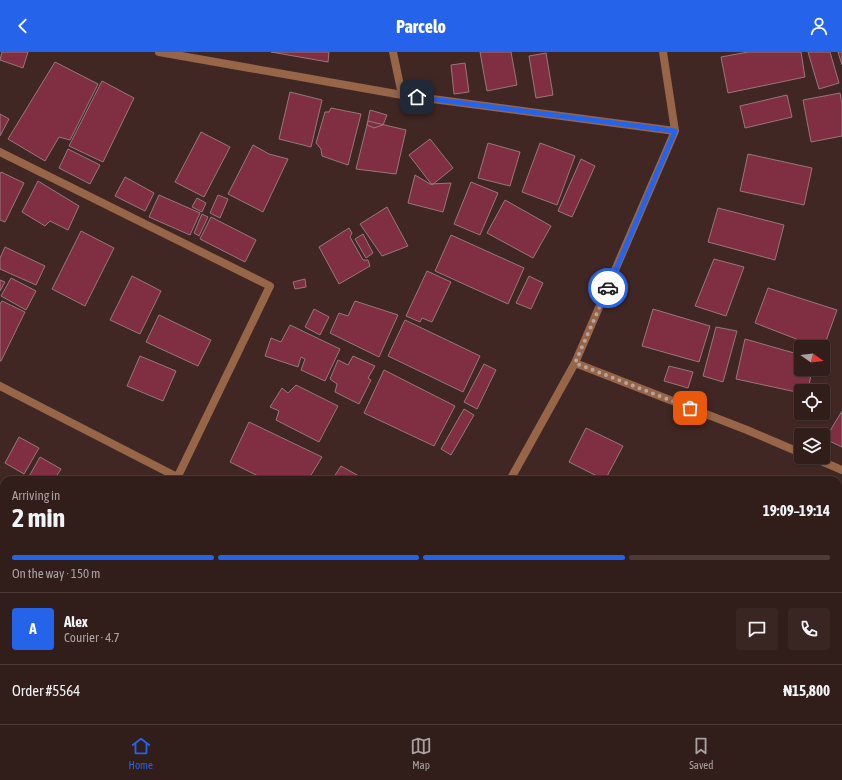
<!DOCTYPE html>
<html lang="en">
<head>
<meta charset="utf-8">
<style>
	:root { --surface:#311d1a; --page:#392623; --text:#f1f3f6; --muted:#a8a2a2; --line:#4c3b39; --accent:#2563eb }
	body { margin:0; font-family:"Asap Condensed",sans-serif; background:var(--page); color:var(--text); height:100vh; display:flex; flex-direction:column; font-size:15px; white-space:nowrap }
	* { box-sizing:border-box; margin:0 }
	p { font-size:13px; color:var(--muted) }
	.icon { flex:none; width:22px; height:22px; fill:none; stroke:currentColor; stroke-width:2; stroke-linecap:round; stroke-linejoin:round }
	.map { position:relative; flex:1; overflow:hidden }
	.sheet { position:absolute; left:0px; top:424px; width:842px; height:248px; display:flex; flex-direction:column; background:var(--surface); border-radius:12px 12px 0 0; box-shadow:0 1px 3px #0004,0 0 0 1px var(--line) }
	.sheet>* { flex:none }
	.needle { width:26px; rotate:104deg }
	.controls { position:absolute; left:794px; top:288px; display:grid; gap:8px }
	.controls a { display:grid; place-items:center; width:36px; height:36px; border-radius:4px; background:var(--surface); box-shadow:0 1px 3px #0004,0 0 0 1px var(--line); font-size:20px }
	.pin { position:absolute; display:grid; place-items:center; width:34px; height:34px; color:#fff; margin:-17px; border-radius:8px; box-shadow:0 2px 6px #0006 }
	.courier { position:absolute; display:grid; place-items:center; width:40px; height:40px; margin:-20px; border:3px solid #2563eb; border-radius:50%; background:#fff; color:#222; box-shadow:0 1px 5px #0007 }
	.headline em { font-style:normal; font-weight:700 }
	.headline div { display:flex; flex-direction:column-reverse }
	.headline { display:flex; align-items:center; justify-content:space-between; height:68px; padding:0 12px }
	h1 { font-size:26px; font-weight:700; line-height:30px }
	.bar { display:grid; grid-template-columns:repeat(4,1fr); gap:6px 4px; align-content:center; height:48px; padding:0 12px }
	.bar i { height:5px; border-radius:3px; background:var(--line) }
	.bar .selected { background:var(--accent) }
	.bar p { grid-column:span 4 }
	.line { display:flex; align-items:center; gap:10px; padding:0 12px; border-top:1px solid var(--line) }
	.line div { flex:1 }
	.round { display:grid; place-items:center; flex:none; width:42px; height:42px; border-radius:4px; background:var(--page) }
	header { display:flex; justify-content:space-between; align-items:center; height:52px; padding:0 12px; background:var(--accent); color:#fff; font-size:18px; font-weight:700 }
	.menu { display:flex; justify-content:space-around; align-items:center; height:56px; border-top:1px solid var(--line); background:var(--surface); font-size:11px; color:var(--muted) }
	.menu a { display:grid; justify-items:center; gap:2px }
	.menu .selected { color:var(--accent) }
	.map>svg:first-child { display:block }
	.building { fill:#802f42; stroke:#96777c }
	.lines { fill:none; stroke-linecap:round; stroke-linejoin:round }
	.street { stroke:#976548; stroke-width:8 }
	.done { stroke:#b7a29e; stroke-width:4; stroke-dasharray:0 7.2 }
	.route { stroke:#2563eb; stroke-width:5 }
</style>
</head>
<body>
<header><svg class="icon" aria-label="back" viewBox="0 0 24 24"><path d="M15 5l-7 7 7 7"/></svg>Parcelo<svg class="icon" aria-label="person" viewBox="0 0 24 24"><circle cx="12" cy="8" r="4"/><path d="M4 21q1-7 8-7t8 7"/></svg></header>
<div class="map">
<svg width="842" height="672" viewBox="0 0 842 672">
	<rect width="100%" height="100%" fill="#412723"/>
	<!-- building -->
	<path class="building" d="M 2,0 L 28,0 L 23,16 L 0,8 Z
		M 271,0 L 329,0 L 328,10 Z
		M 480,0 L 511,0 L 517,33 L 487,39 Z
		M 748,0 L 801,0 L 805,25 L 728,41 L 721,5 Z
		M 808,0 L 830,0 L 839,31 L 819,37 Z
		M 838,0 L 842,0 L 842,13 Z
		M 546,1 L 553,43 L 536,46 L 529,4 Z
		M 55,10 L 98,32 L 70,88 L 59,85 L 45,109 L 8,87 Z
		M 465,11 L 469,40 L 454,42 L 451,13 Z
		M 102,29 L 134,46 L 103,110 L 69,94 Z
		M 290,40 L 322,48 L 311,95 L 279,87 Z
		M 840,41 L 842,52 L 842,84 L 811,90 L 803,48 Z
		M 787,43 L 792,65 L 745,76 L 740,54 Z
		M 331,56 L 361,62 L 348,113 L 322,104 L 321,97 L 316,91 L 325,60 L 329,60 Z
		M 370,58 L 387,63 L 383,73 L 374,76 L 367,73 Z
		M 0,62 L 9,67 L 0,84 Z
		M 368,69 L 406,78 L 396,122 L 356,117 Z
		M 201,80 L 230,95 L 204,145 L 175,130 Z
		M 430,87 L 453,116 L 432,133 L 409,103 Z
		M 488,91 L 520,100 L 510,134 L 478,126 Z
		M 540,91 L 575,104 L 557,153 L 522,140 Z
		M 253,93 L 269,102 L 288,107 L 263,160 L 228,142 Z
		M 68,97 L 100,113 L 90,132 L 59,116 Z
		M 748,102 L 812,116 L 804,153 L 740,139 Z
		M 581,107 L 595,114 L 572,165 L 558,159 Z
		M 1,120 L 24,131 L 5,170 L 0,168 L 0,122 Z
		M 415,123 L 430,132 L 451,131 L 443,160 L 408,151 Z
		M 125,125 L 154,141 L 145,159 L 115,144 Z
		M 38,129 L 79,154 L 68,178 L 50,169 L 45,174 L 22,160 Z
		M 471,130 L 498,141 L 480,183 L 454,172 Z
		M 159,143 L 200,161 L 190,183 L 149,165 Z
		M 218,143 L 228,147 L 220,166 L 210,161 Z
		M 197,146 L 206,151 L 202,160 L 192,155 Z
		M 505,148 L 551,174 L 533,206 L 487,181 Z
		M 387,155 L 408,194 L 382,204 L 360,172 Z
		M 718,156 L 784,173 L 775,208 L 708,190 Z
		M 202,162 L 208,165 L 199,184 L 194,181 Z
		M 211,165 L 256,188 L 245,210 L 200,187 Z
		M 349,176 L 352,181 L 350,185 L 363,208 L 368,208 L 370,214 L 339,232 L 319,195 Z
		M 81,179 L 114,196 L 85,254 L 52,237 Z
		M 363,182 L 373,201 L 366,206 L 355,187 Z
		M 451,183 L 524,216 L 508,252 L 435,219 Z
		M 5,195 L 45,214 L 36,233 L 0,217 L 0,206 Z
		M 714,207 L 744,215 L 726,264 L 695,254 Z
		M 427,219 L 451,230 L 432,270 L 422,266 L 420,270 L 406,264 Z
		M 132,224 L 161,239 L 140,282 L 110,268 Z
		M 529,224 L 543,231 L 531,257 L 516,251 Z
		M 11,226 L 36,239 L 26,258 L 1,244 Z
		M 305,227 L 306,235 L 295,237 L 293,230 Z
		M 0,228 L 5,230 L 0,239 Z
		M 768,236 L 837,258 L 823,297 L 823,295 L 817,295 L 755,271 Z
		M 2,249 L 25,260 L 1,309 L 0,309 L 0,252 Z
		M 355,249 L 398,263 L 379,305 L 330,281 L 339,261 L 348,264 Z
		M 314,257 L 329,265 L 320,283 L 305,275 Z
		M 653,257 L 710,274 L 699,310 L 642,294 Z
		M 159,263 L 211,288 L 198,314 L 146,290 Z
		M 405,268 L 480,304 L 463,340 L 388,304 Z
		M 290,273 L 340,297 L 325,329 L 301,318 L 305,307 L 301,305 L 298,315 L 265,304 L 271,286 L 281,290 Z
		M 716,275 L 737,279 L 723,330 L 703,324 Z
		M 745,287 L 801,303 L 801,317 L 812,317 L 808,339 L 801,339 L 801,341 L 736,327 Z
		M 140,304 L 176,319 L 163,349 L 127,334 Z
		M 353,304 L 375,314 L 368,326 L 371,328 L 359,352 L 335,340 L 337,332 L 330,327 L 338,308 L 348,313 Z
		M 484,312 L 496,318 L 477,357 L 464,350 Z
		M 669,314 L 693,320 L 688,336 L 664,329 Z
		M 384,318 L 455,354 L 434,394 L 364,361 Z
		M 296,333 L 338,354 L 319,390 L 276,368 L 279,359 L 270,355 L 282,336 L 288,341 Z
		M 464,357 L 474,363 L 451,403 L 441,397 Z
		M 842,359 L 842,395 L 825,387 Z
		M 249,370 L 322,405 L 308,428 L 266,428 L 230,410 Z
		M 586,376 L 623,394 L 605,428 L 569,410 Z
		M 19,385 L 39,396 L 24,422 L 5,411 Z
		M 40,405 L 61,417 L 54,428 L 27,428 Z
		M 341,414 L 366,428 L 332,428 Z
		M 838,538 L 842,540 L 842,550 L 838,559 Z
		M 838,650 L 842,651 L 842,670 L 835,668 L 838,668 Z
		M 113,668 L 126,668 L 124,672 L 111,672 Z
		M 134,668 L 162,668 L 160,672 L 141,672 Z
		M 236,668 L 240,668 L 249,672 L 234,672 Z
		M 289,668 L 320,668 L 318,672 L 287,672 Z
		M 516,668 L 535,668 L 533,672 L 514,672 Z
		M 554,668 L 576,668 L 584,672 L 552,672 Z
		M 593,668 L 645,668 L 643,672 L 601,672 Z
		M 727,668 L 755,668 L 768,672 L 725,672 Z
		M 815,668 L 819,668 L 836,672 L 814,672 Z"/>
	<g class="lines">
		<!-- street -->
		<path class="street" d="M 159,0 L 402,43 L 675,79 L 663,0
			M 393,0 L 402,43
			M 0,100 L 270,234 L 177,426
			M 575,311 L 675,79
			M 0,334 L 181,427
			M 812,405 L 842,418
			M 510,428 L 575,311 L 747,378 L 801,401
			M 0,646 L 4,648
			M 42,668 L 50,672
			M 376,672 L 378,668"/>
	</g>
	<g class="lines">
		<!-- done -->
		<path class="done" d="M 608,236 L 575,311 L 690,356"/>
		<!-- route -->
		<path class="route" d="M 417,45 L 675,79 L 608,236"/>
	</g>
</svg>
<div class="controls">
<a><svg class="needle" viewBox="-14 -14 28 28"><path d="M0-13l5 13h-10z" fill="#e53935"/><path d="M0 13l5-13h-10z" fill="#a8a2a2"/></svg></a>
<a><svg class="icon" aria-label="locate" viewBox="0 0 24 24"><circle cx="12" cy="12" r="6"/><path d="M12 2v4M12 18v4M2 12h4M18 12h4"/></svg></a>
<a><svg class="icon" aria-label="layers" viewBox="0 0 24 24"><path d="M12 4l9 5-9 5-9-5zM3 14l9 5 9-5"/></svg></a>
</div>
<div class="pin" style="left:690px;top:356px;background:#ea580c"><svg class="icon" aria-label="bag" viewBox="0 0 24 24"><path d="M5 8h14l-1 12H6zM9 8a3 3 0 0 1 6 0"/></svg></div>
<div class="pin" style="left:417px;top:45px;background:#1f2937"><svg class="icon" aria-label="home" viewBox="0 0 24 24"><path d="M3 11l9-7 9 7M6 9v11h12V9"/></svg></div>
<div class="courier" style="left:608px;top:236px"><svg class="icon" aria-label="car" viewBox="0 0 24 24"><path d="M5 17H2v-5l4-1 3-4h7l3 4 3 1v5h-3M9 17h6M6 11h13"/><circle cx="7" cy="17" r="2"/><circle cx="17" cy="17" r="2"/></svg></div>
<section class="sheet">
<div class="headline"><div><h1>2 min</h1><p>Arriving in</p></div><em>19:09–19:14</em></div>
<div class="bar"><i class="selected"></i><i class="selected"></i><i class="selected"></i><i></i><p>On the way · 150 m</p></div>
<div class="line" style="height:72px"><b class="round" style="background:var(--accent);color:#fff">A</b><div><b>Alex</b><p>Courier · 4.7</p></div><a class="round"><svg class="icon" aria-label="chat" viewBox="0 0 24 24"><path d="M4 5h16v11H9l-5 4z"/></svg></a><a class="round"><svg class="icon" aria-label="phone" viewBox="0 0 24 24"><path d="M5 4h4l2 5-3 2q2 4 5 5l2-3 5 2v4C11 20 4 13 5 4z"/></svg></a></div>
<div class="line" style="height:52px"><div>Order #5564</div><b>₦15,800</b></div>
</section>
</div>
<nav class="menu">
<a class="selected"><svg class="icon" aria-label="home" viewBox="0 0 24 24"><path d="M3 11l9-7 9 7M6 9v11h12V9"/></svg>Home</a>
<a><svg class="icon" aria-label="map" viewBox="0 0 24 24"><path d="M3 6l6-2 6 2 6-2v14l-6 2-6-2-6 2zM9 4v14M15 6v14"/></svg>Map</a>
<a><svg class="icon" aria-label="saved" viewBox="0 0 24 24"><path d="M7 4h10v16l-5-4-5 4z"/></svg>Saved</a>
</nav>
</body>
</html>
